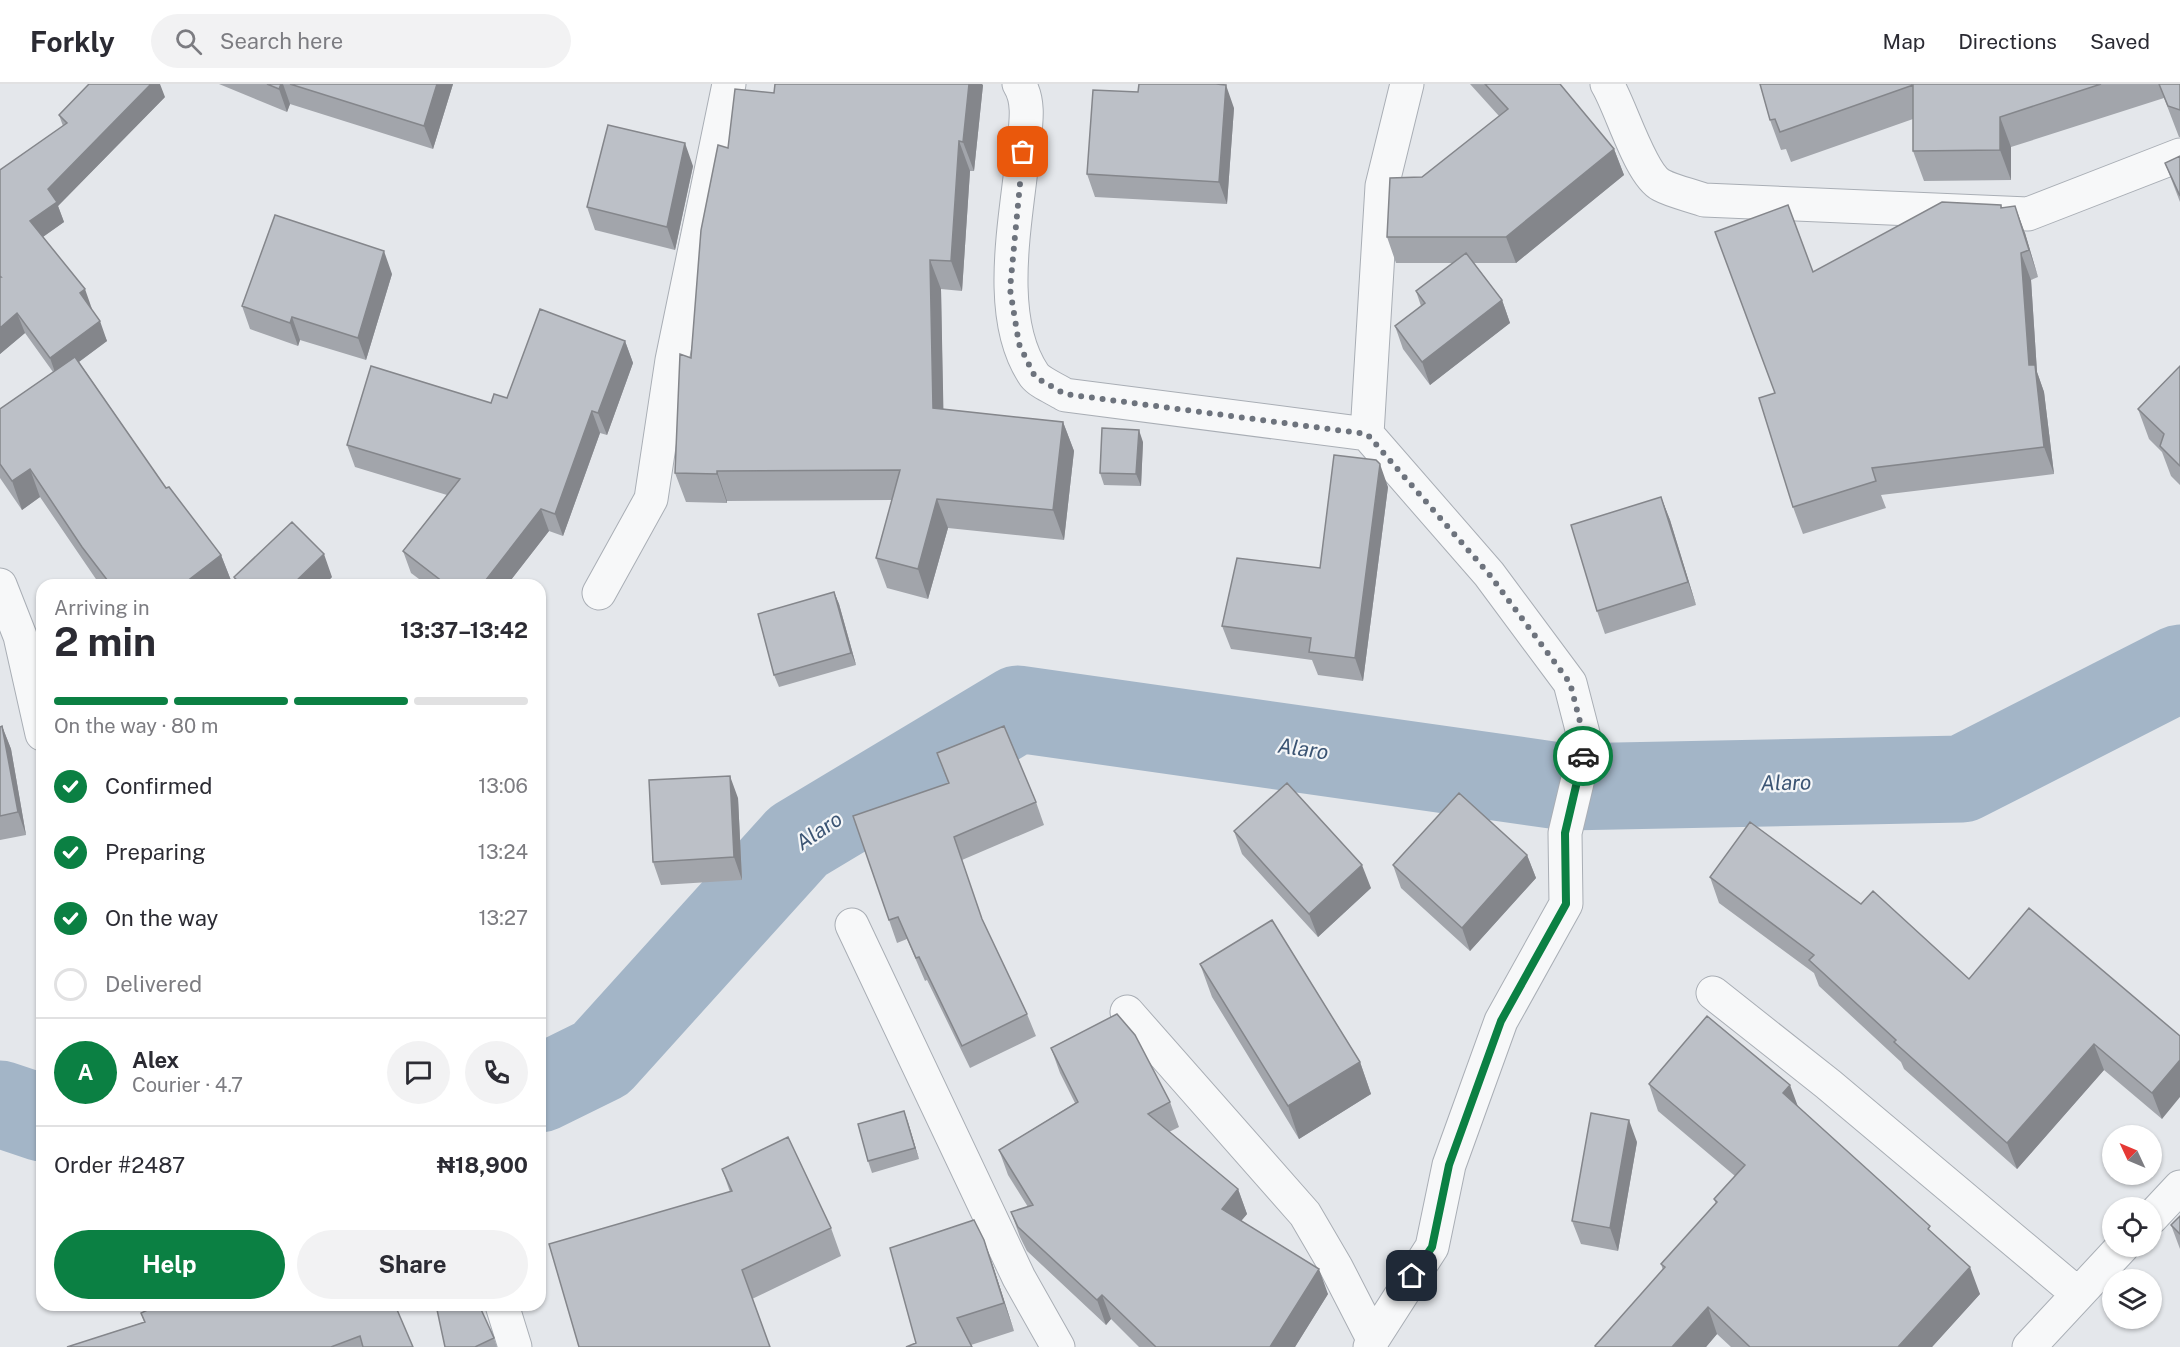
<!DOCTYPE html>
<html lang="en">
<head>
<meta charset="utf-8">
<style>
	:root { --surface:#fff; --page:#f2f2f3; --text:#2b2b33; --muted:#7c7c81; --line:#e1e1e2; --accent:#0b8043 }
	body { margin:0; font-family:"Public Sans",sans-serif; background:var(--page); color:var(--text); height:100vh; display:flex; flex-direction:column; font-size:22px; white-space:nowrap }
	* { box-sizing:border-box; margin:0 }
	p { font-size:20px; color:var(--muted) }
	.icon { flex:none; width:33px; height:33px; fill:none; stroke:currentColor; stroke-width:2; stroke-linecap:round; stroke-linejoin:round }
	.map { position:relative; flex:1; overflow:hidden }
	.panel { position:absolute; left:36px; top:495px; width:510px; height:732px; display:flex; flex-direction:column; background:var(--surface); border-radius:18px; box-shadow:0 2px 4px #0004 }
	.panel>* { flex:none }
	.needle { width:39px; rotate:314deg }
	.tools { position:absolute; left:2102px; top:1041px; display:grid; gap:12px }
	.tools a { display:grid; place-items:center; width:60px; height:60px; border-radius:50%; background:var(--surface); box-shadow:0 2px 4px #0004; font-size:30px }
	.pin { position:absolute; display:grid; place-items:center; width:51px; height:51px; color:#fff; margin:-26px; border-radius:12px; box-shadow:0 3px 9px #0006 }
	.courier { position:absolute; display:grid; place-items:center; width:60px; height:60px; margin:-30px; border:4px solid #0b8043; border-radius:50%; background:#fff; color:#222; box-shadow:0 2px 8px #0007 }
	.headline em { font-style:normal; font-weight:700 }
	.headline div { display:flex; flex-direction:column-reverse }
	.headline { display:flex; align-items:center; justify-content:space-between; height:102px; padding:0 18px }
	h1 { font-size:39px; font-weight:700; line-height:45px }
	.bar { display:grid; grid-template-columns:repeat(4,1fr); gap:9px 6px; align-content:center; height:72px; padding:0 18px }
	.bar i { height:8px; border-radius:4px; background:var(--line) }
	.bar .active { background:var(--accent) }
	.bar p { grid-column:span 4 }
	.line { display:flex; align-items:center; gap:15px; padding:0 18px; border-top:2px solid var(--line) }
	.line div { flex:1 }
	.round { display:grid; place-items:center; flex:none; width:63px; height:63px; border-radius:32px; background:var(--page) }
	ol { padding:0 18px; list-style:none }
	li { display:flex; align-items:center; gap:18px; height:66px }
	li p { margin-inline-start:auto }
	li .icon { padding:6px; border-radius:50%; background:var(--accent); color:#fff; stroke-width:4 }
	li:last-child { color:var(--muted) }
	li i { width:33px; height:33px; border:3px solid var(--line); border-radius:50% }
	.action { display:flex; gap:12px; margin-top:auto; padding:12px 18px }
	.action a { flex:1; height:69px; border-radius:36px; background:var(--accent); color:#fff; font-size:24px; font-weight:700; line-height:69px; text-align:center }
	.action a+a { background:var(--page); color:var(--text) }
	header { display:flex; align-items:center; gap:36px; box-sizing:border-box; height:84px; padding:0 30px; background:var(--surface); border-bottom:2px solid var(--line) }
	header strong { font-size:28px }
	nav { display:flex; gap:33px; margin-inline-start:auto; font-size:21px }
	.search { width:420px; height:54px; background:var(--page); display:flex; align-items:center; gap:15px; box-sizing:border-box; padding:0 21px; border-radius:33px; color:var(--muted); font-size:22px }
	.map>svg:first-child { display:block }
	.lines { fill:none; stroke-linecap:round; stroke-linejoin:round }
	.river { stroke:#a3b5c7; stroke-width:87 }
	.minor-casing { stroke:#a9aeb5; stroke-width:35 }
	.minor { stroke:#f7f8f9; stroke-width:33 }
	.wall { fill:#a2a5ab }
	.shaded-wall { fill:#84868b }
	.building { fill:#bcc0c7; stroke:#84868b; stroke-width:1.5 }
	.done { stroke:#6d737d; stroke-width:6; stroke-dasharray:0 10.8 }
	.route { stroke:#0b8043; stroke-width:8 }
	.labels { text-anchor:middle; stroke-width:4.5; stroke-linejoin:round; paint-order:stroke }
	.water-label { font-size:21px; font-style:italic; fill:#3b5473; stroke:#f4f6f8 }
</style>
</head>
<body>
<header>
<strong>Forkly</strong>
<div class="search"><svg class="icon" aria-label="search" viewBox="0 0 24 24"><circle cx="10" cy="10" r="6"/><path d="M15 15l6 6"/></svg>Search here</div>
<nav><a>Map</a><a>Directions</a><a>Saved</a></nav>
</header>
<div class="map">
<svg width="2180" height="1263" viewBox="0 0 2180 1263">
	<rect width="100%" height="100%" fill="#e4e7eb"/>
	<g class="lines">
		<!-- river -->
		<path class="river" d="M 540,1005 L 601,975 L 798,757 L 1018,625 L 1566,703 L 1962,695 L 2180,584
			M 0,1020 L 42,1034"/>
		<defs>
			<path id="minor" d="M 1019,0 C 1031,19 1025,44 1023,67 C 1017,133 994,232 1034,291 C 1040,299 1056,305 1065,311 L 1367,350
				M 1607,0 C 1621,23 1640,90 1661,101 C 1674,108 1691,111 1704,116 L 2028,130 L 2180,71
				M 0,501 L 20,552 L 42,650
				M 599,509 L 651,415 L 672,276 L 729,0
				M 852,841 L 1019,1194 L 1058,1263
				M 1713,909 L 1828,1000 L 2078,1210
				M 1127,928 L 1305,1130 L 1336,1183 L 1373,1255 L 1370,1263
				M 2151,1134 L 2180,1103
				M 502,1221 L 515,1263
				M 1373,1255 L 1432,1163 L 1449,1081 L 1501,937 L 1566,820 L 1565,749 L 1586,661 L 1570,599 L 1489,490 L 1367,350 L 1382,102 L 1407,0
				M 2029,1263 L 2123,1162"/>
		</defs>
		<!-- minor casing -->
		<use href="#minor" class="minor-casing"/>
		<!-- minor -->
		<use href="#minor" class="minor"/>
	</g>
	<!-- wall -->
	<path class="wall" d="M 219,0 L 453,0 L 433,65 L 290,20 L 287,28 Z
		M 1470,0 L 1560,0 L 1614,65 L 1624,91 L 1516,179 L 1474,179 L 1502,216 L 1510,239 L 1430,301 L 1403,265 L 1395,242 L 1421,222 L 1416,207 L 1453,179 L 1396,179 L 1387,153 L 1499,32 Z
		M 1760,0 L 2180,0 L 2180,53 L 2179,53 L 2164,14 L 2011,63 L 2011,96 L 1924,97 L 1913,67 L 1913,35 L 1791,78 L 1786,65 L 1781,66 L 1770,36 Z
		M 983,1 L 974,87 L 970,87 L 962,207 L 941,205 L 943,325 L 1063,338 L 1074,367 L 1064,456 L 948,444 L 928,515 L 887,504 L 876,474 L 892,416 L 727,417 L 727,419 L 686,418 L 675,389 L 691,274 L 728,64 Z
		M 165,13 L 58,122 L 64,138 L 43,153 L 92,225 L 92,226 L 107,257 L 79,278 L 166,404 L 221,471 L 232,499 L 230,501 L 100,501 L 40,413 L 22,426 L 0,394 L 0,325 L 53,288 L 25,249 L 0,270 L 0,86 L 63,42 L 59,31 Z
		M 1234,24 L 1227,120 L 1095,113 L 1087,90 Z
		M 2180,72 L 2180,118 L 2165,79 Z
		M 693,82 L 675,166 L 595,146 L 587,123 Z
		M 2001,121 L 2002,124 L 2025,149 L 2038,193 L 2031,196 L 2037,288 L 2044,308 L 2054,390 L 1881,411 L 1886,424 L 1803,450 L 1793,423 L 1813,188 Z
		M 392,190 L 366,276 L 300,256 L 298,262 L 250,245 L 242,222 Z
		M 625,257 L 633,279 L 607,351 L 600,349 L 563,452 L 549,447 L 507,501 L 427,501 L 411,489 L 403,467 L 447,411 L 355,383 L 347,361 L 507,314 Z
		M 2180,282 L 2180,401 L 2171,392 L 2162,368 L 2149,355 L 2138,325 Z
		M 1143,358 L 1141,402 L 1104,401 L 1100,389 Z
		M 1388,403 L 1363,597 L 1318,591 L 1312,576 L 1231,565 L 1222,542 L 1320,484 Z
		M 1661,413 L 1670,436 L 1696,521 L 1605,550 L 1597,527 Z
		M 234,493 L 332,493 L 324,501 L 237,501 Z
		M 834,508 L 839,520 L 856,581 L 779,603 L 774,591 Z
		M 2,642 L 11,665 L 26,751 L 0,756 L 0,643 Z
		M 937,669 L 1036,718 L 1044,741 L 962,776 L 983,839 L 1027,930 L 1036,952 L 970,984 L 927,896 L 925,897 L 907,855 L 897,859 L 889,836 L 948,699 Z
		M 738,714 L 742,796 L 661,801 L 653,778 Z
		M 1234,747 L 1371,804 L 1318,853 L 1242,770 Z
		M 1527,771 L 1536,794 L 1470,867 L 1401,804 L 1393,781 Z
		M 1710,793 L 1861,820 L 1969,895 L 2180,952 L 2162,1035 L 2104,986 L 2017,1085 L 1904,985 L 1901,978 L 1819,902 L 1814,889 L 1719,819 Z
		M 1200,880 L 1360,978 L 1371,1010 L 1299,1055 L 1212,913 Z
		M 1051,964 L 1170,1018 L 1179,1043 L 1169,1048 L 1238,1105 L 1247,1130 L 1241,1137 L 1328,1210 L 1295,1263 L 1139,1263 L 1111,1235 L 1106,1241 L 1027,1167 L 1020,1153 L 1011,1128 L 1028,1123 L 1008,1091 L 999,1066 L 1075,1019 L 1060,989 Z
		M 1649,1000 L 1797,1022 L 1933,1150 L 1980,1210 L 1932,1263 L 1731,1263 L 1717,1250 L 1706,1263 L 1595,1263 L 1595,1262 L 1663,1186 L 1661,1180 L 1716,1120 L 1714,1115 L 1735,1092 L 1658,1027 Z
		M 904,1027 L 919,1075 L 872,1089 L 868,1077 Z
		M 1637,1058 L 1618,1167 L 1581,1160 L 1572,1137 Z
		M 722,1085 L 831,1144 L 841,1172 L 752,1215 L 579,1263 L 730,1108 Z
		M 2180,1132 L 2180,1165 L 2171,1141 Z
		M 984,1156 L 994,1185 L 1014,1247 L 971,1261 L 916,1259 Z
		M 395,1221 L 413,1263 L 67,1263 L 144,1238 L 141,1229 Z
		M 494,1254 L 497,1263 L 445,1263 Z"/>
	<!-- shaded-wall -->
	<path class="shaded-wall" d="M 151,0 L 160,0 L 165,13 L 58,122 L 64,138 L 37,157 L 30,137 L 48,105 Z
		M 281,0 L 283,0 L 290,20 L 287,28 L 279,5 Z
		M 437,0 L 453,0 L 433,65 L 424,42 Z
		M 969,0 L 982,0 L 983,1 L 974,87 L 963,58 Z
		M 1226,1 L 1234,24 L 1227,120 L 1219,98 Z
		M 2000,33 L 2011,63 L 2011,96 L 2000,66 Z
		M 959,57 L 970,87 L 962,207 L 951,177 Z
		M 685,59 L 693,82 L 675,166 L 667,143 Z
		M 1614,65 L 1624,91 L 1516,179 L 1506,153 Z
		M 2015,122 L 2025,149 L 2038,193 L 2029,166 Z
		M 384,167 L 392,190 L 366,276 L 358,254 Z
		M 2021,169 L 2031,196 L 2037,288 L 2044,308 L 2054,390 L 2044,363 L 2029,281 Z
		M 930,176 L 941,205 L 944,354 L 933,324 Z
		M 85,205 L 92,225 L 87,229 L 80,209 Z
		M 1502,216 L 1510,239 L 1430,301 L 1422,278 Z
		M 17,229 L 25,249 L 0,270 L 0,244 Z
		M 292,233 L 300,256 L 298,262 L 290,239 Z
		M 100,237 L 107,257 L 57,294 L 50,274 Z
		M 625,257 L 633,279 L 607,351 L 598,329 Z
		M 592,327 L 600,349 L 563,452 L 555,430 Z
		M 1063,338 L 1074,367 L 1064,456 L 1053,426 Z
		M 1139,346 L 1143,358 L 1141,402 L 1136,390 Z
		M 1380,380 L 1388,403 L 1363,597 L 1355,574 Z
		M 30,385 L 40,413 L 22,426 L 12,397 Z
		M 717,387 L 727,417 L 727,419 L 717,390 Z
		M 1661,413 L 1670,436 L 1696,521 L 1688,498 Z
		M 937,415 L 948,444 L 928,515 L 918,485 Z
		M 541,425 L 549,447 L 507,501 L 482,501 Z
		M 324,470 L 332,493 L 324,501 L 292,501 Z
		M 221,471 L 232,499 L 230,501 L 182,501 Z
		M 834,508 L 839,520 L 856,581 L 851,569 Z
		M 2,642 L 11,665 L 26,751 L 18,728 Z
		M 730,692 L 738,714 L 742,796 L 734,773 Z
		M 1527,771 L 1536,794 L 1470,867 L 1462,844 Z
		M 1362,781 L 1371,804 L 1318,853 L 1309,830 Z
		M 2094,960 L 2104,986 L 2017,1085 L 2007,1059 Z
		M 2180,976 L 2180,1013 L 2162,1035 L 2152,1009 Z
		M 1360,978 L 1371,1010 L 1299,1055 L 1288,1022 Z
		M 1790,1001 L 1800,1028 L 1783,1009 Z
		M 904,1027 L 908,1038 L 919,1075 L 915,1064 Z
		M 1629,1036 L 1637,1058 L 1618,1167 L 1610,1144 Z
		M 1238,1105 L 1247,1130 L 1231,1149 L 1222,1125 Z
		M 984,1156 L 994,1185 L 1014,1247 L 1004,1219 Z
		M 1970,1183 L 1980,1210 L 1932,1263 L 1898,1263 Z
		M 1319,1185 L 1328,1210 L 1295,1263 L 1270,1263 Z
		M 1102,1211 L 1111,1235 L 1106,1241 L 1097,1216 Z
		M 1708,1223 L 1717,1250 L 1706,1263 L 1672,1263 Z"/>
	<!-- building -->
	<path class="building" d="M 89,0 L 151,0 L 48,105 L 57,118 L 30,137 L 85,205 L 80,209 L 100,237 L 50,274 L 17,229 L 0,244 L 0,193 L 1,193 L 0,192 L 0,86 L 67,39 L 59,31 Z
		M 267,0 L 281,0 L 279,5 Z
		M 290,0 L 437,0 L 424,42 Z
		M 775,0 L 969,0 L 963,58 L 959,57 L 951,177 L 930,176 L 933,324 L 1063,338 L 1053,426 L 937,415 L 918,485 L 876,474 L 900,386 L 717,387 L 717,390 L 675,389 L 680,270 L 691,274 L 701,146 L 718,61 L 728,64 L 735,5 L 774,9 Z
		M 1139,0 L 1216,0 L 1226,1 L 1219,98 L 1087,90 L 1093,6 L 1138,8 Z
		M 1485,0 L 1560,0 L 1614,65 L 1506,153 L 1387,153 L 1390,94 L 1422,93 L 1508,25 Z
		M 1760,0 L 2101,0 L 2000,33 L 2000,66 L 1913,67 L 1913,1 L 1780,48 L 1775,35 L 1770,36 Z
		M 2159,0 L 2180,0 L 2180,26 L 2168,22 Z
		M 608,41 L 685,59 L 667,143 L 587,123 Z
		M 2180,72 L 2180,112 L 2165,79 Z
		M 1942,118 L 2001,121 L 2001,124 L 2015,122 L 2029,166 L 2021,169 L 2029,281 L 2035,281 L 2044,363 L 1872,384 L 1876,397 L 1793,423 L 1759,314 L 1775,309 L 1715,148 L 1788,121 L 1813,188 Z
		M 275,131 L 384,167 L 358,254 L 292,233 L 290,239 L 242,222 Z
		M 1466,169 L 1502,216 L 1422,278 L 1395,242 L 1425,219 L 1416,207 Z
		M 540,225 L 625,257 L 598,329 L 592,327 L 555,430 L 541,425 L 482,501 L 447,501 L 403,467 L 460,395 L 347,361 L 371,282 L 491,319 L 494,310 L 507,314 Z
		M 75,273 L 166,404 L 169,403 L 221,471 L 182,501 L 111,501 L 82,463 L 30,385 L 12,397 L 0,380 L 0,325 Z
		M 2180,282 L 2180,382 L 2160,362 L 2164,350 L 2138,325 Z
		M 1102,344 L 1139,346 L 1136,390 L 1100,389 Z
		M 1334,371 L 1376,376 L 1380,380 L 1355,574 L 1309,568 L 1311,554 L 1222,542 L 1237,474 L 1320,484 Z
		M 1661,413 L 1688,498 L 1597,527 L 1571,441 Z
		M 292,438 L 324,470 L 292,501 L 241,501 L 234,493 Z
		M 834,508 L 851,569 L 774,591 L 758,530 Z
		M 2,642 L 18,728 L 0,732 L 0,643 Z
		M 1004,642 L 1036,718 L 954,753 L 982,835 L 1027,930 L 962,962 L 919,873 L 916,874 L 898,833 L 889,836 L 853,732 L 949,699 L 937,669 Z
		M 730,692 L 734,773 L 653,778 L 649,696 Z
		M 1287,699 L 1362,781 L 1309,830 L 1234,747 Z
		M 1459,709 L 1527,771 L 1462,844 L 1393,781 Z
		M 1750,738 L 1861,820 L 1873,807 L 1969,895 L 2029,824 L 2180,952 L 2180,976 L 2152,1009 L 2094,960 L 2007,1059 L 1894,958 L 1896,956 L 1809,876 L 1814,871 L 1710,793 Z
		M 1272,836 L 1360,978 L 1288,1022 L 1200,880 Z
		M 1117,930 L 1135,951 L 1170,1018 L 1148,1030 L 1238,1105 L 1222,1125 L 1319,1185 L 1270,1263 L 1156,1263 L 1102,1211 L 1097,1216 L 1018,1143 L 1011,1128 L 1033,1121 L 999,1066 L 1078,1018 L 1051,964 Z
		M 1707,932 L 1790,1001 L 1783,1009 L 1930,1142 L 1928,1145 L 1970,1183 L 1898,1263 L 1750,1263 L 1708,1223 L 1672,1263 L 1596,1263 L 1595,1262 L 1665,1183 L 1661,1180 L 1717,1118 L 1714,1115 L 1745,1081 L 1649,1000 Z
		M 904,1027 L 915,1064 L 868,1077 L 858,1040 Z
		M 1591,1029 L 1629,1036 L 1610,1144 L 1572,1137 Z
		M 788,1053 L 831,1144 L 742,1186 L 770,1263 L 579,1263 L 549,1160 L 732,1107 L 722,1085 Z
		M 2180,1132 L 2180,1150 L 2171,1141 Z
		M 974,1136 L 984,1156 L 1004,1219 L 957,1234 L 972,1263 L 906,1263 L 916,1259 L 890,1164 Z
		M 158,1221 L 395,1221 L 413,1263 L 363,1263 L 360,1252 L 331,1263 L 67,1263 L 145,1238 L 141,1229 Z
		M 436,1221 L 479,1221 L 494,1254 L 475,1263 L 445,1263 Z"/>
	<g class="lines">
		<!-- done -->
		<path class="done" d="M 1023,68 L 1010,205 L 1019,260 L 1035,293 L 1065,310 L 1367,350 L 1489,490 L 1570,599 L 1586,661 L 1583,672"/>
		<!-- route -->
		<path class="route" d="M 1412,1192 L 1432,1163 L 1449,1081 L 1501,937 L 1566,820 L 1565,749 L 1583,672"/>
	</g>
	<g class="labels">
		<!-- water labels -->
		<g class="water-label">
			<text transform="translate(1303 665) rotate(8)" y="7">Alaro</text>
			<text transform="translate(1786 699) rotate(-1)" y="7">Alaro</text>
			<text transform="translate(819 747) rotate(-34)" y="7">Alaro</text>
		</g>
	</g>
</svg>
<div class="tools">
<a><svg class="needle" viewBox="-14 -14 28 28"><path d="M0-13l5 13h-10z" fill="#e53935"/><path d="M0 13l5-13h-10z" fill="#7c7c81"/></svg></a>
<a><svg class="icon" aria-label="locate" viewBox="0 0 24 24"><circle cx="12" cy="12" r="6"/><path d="M12 2v4M12 18v4M2 12h4M18 12h4"/></svg></a>
<a><svg class="icon" aria-label="layers" viewBox="0 0 24 24"><path d="M12 4l9 5-9 5-9-5zM3 14l9 5 9-5"/></svg></a>
</div>
<div class="pin" style="left:1023px;top:68px;background:#ea580c"><svg class="icon" aria-label="bag" viewBox="0 0 24 24"><path d="M5 8h14l-1 12H6zM9 8a3 3 0 0 1 6 0"/></svg></div>
<div class="pin" style="left:1412px;top:1192px;background:#1f2937"><svg class="icon" aria-label="home" viewBox="0 0 24 24"><path d="M3 11l9-7 9 7M6 9v11h12V9"/></svg></div>
<div class="courier" style="left:1583px;top:672px"><svg class="icon" aria-label="car" viewBox="0 0 24 24"><path d="M5 17H2v-5l4-1 3-4h7l3 4 3 1v5h-3M9 17h6M6 11h13"/><circle cx="7" cy="17" r="2"/><circle cx="17" cy="17" r="2"/></svg></div>
<section class="panel">
<div class="headline"><div><h1>2 min</h1><p>Arriving in</p></div><em>13:37–13:42</em></div>
<div class="bar"><i class="active"></i><i class="active"></i><i class="active"></i><i></i><p>On the way · 80 m</p></div>
<ol>
<li><svg class="icon" aria-label="check" viewBox="0 0 24 24"><path d="M5 12l5 5 9-10"/></svg>Confirmed<p>13:06</p></li>
<li><svg class="icon" aria-label="check" viewBox="0 0 24 24"><path d="M5 12l5 5 9-10"/></svg>Preparing<p>13:24</p></li>
<li><svg class="icon" aria-label="check" viewBox="0 0 24 24"><path d="M5 12l5 5 9-10"/></svg>On the way<p>13:27</p></li>
<li><i></i>Delivered</li>
</ol>
<div class="line" style="height:108px"><b class="round" style="background:var(--accent);color:#fff">A</b><div><b>Alex</b><p>Courier · 4.7</p></div><a class="round"><svg class="icon" aria-label="chat" viewBox="0 0 24 24"><path d="M4 5h16v11H9l-5 4z"/></svg></a><a class="round"><svg class="icon" aria-label="phone" viewBox="0 0 24 24"><path d="M5 4h4l2 5-3 2q2 4 5 5l2-3 5 2v4C11 20 4 13 5 4z"/></svg></a></div>
<div class="line" style="height:78px"><div>Order #2487</div><b>₦18,900</b></div>
<div class="action"><a>Help</a><a>Share</a></div>
</section>
</div>
</body>
</html>
